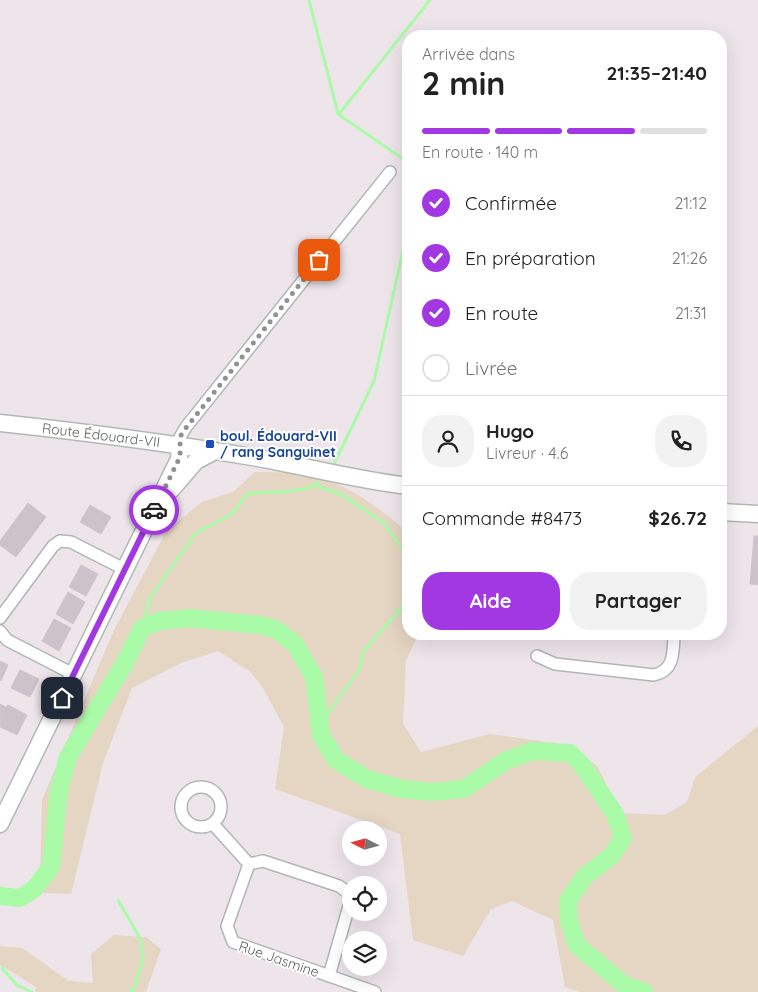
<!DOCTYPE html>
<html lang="fr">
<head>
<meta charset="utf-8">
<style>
	:root { --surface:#fff; --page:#f2f2f2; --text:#222; --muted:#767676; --line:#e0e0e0; --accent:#a238e2 }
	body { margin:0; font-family:Quicksand,sans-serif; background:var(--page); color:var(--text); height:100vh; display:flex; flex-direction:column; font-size:19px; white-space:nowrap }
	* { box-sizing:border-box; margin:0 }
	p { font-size:16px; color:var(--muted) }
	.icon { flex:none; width:28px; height:28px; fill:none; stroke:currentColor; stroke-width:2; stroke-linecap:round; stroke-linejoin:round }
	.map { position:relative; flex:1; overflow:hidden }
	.sheet { position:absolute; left:402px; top:30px; width:325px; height:610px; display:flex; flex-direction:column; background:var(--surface); border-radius:20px; box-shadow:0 5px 20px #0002 }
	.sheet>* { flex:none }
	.needle { width:32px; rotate:276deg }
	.controls { position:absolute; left:342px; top:821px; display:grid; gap:10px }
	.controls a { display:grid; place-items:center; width:45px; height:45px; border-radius:50%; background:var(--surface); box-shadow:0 5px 20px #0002; font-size:25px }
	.pin { position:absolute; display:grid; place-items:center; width:42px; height:42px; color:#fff; margin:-21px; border-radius:10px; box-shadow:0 2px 8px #0006 }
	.courier { position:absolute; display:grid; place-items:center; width:50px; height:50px; margin:-25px; border:4px solid #a238e2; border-radius:50%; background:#fff; color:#222; box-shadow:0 1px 6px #0007 }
	.summary em { font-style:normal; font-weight:700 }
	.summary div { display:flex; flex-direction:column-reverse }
	.summary { display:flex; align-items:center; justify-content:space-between; height:85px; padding:0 20px }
	h1 { font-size:32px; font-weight:700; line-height:38px }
	.bar { display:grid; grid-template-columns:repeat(4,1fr); gap:8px 5px; align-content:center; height:60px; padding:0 20px }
	.bar i { height:6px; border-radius:4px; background:var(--line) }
	.bar .selected { background:var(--accent) }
	.bar p { grid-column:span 4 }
	.line { display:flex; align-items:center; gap:12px; padding:0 20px; border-top:1px solid var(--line) }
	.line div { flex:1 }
	.round { display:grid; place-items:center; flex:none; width:52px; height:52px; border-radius:20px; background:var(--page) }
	ol { padding:0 20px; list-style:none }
	li { display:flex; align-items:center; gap:15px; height:55px }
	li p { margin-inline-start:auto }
	li .icon { padding:5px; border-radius:50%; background:var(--accent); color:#fff; stroke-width:4 }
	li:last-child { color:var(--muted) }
	li i { width:28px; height:28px; border:2px solid var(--line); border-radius:50% }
	.cta { display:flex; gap:10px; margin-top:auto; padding:10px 20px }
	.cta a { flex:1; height:58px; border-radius:20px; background:var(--accent); color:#fff; font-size:20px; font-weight:700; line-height:58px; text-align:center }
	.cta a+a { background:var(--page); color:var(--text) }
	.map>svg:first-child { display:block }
	.green { fill:#e5d5c3 }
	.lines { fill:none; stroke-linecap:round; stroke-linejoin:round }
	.stream { stroke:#aafba8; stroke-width:3 }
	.river { stroke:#aafba8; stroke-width:18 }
	.building { fill:#ccc3ca; stroke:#d3c3cf }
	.street-casing { stroke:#b0b7b2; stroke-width:14 }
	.secondary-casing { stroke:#b1b9b3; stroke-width:19 }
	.street { stroke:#fff; stroke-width:11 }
	.secondary { stroke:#fff; stroke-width:16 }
	.done { stroke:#90928f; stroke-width:5; stroke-dasharray:0 9 }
	.route { stroke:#a238e2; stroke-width:6 }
	.transit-dot { fill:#1a4fb4; stroke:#fff; stroke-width:2 }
	.labels { text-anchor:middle; stroke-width:4; stroke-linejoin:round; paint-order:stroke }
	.street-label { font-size:14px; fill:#5d655e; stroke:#fff }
	.transit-label { font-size:14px; font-weight:bold; fill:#164399; stroke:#fff; text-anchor:start }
</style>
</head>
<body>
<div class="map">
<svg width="758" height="992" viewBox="0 0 758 992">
	<rect width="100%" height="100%" fill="#eee5eb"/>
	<!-- green -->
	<path class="green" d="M 255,472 C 274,472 297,472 316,477 C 352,486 380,510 409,532 L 409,634 L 418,634 L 406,661 L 403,724 L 421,752 L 490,734 L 567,745 L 597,766 L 621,813 L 665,815 L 687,802 L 695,777 L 758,726 L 758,992 L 579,992 L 565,987 L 553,920 L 512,901 L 491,909 L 463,956 L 413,940 L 400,834 L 275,789 L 284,727 L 262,686 L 249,671 L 218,651 L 181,663 L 132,688 L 103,763 L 71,894 L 43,893 L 40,879 L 42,800 L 114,630 L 167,530 L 202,502 L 233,492 Z
		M 114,935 L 146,937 L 161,949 L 146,992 L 35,992 L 36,987 L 0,965 L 0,946 L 22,948 L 69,981 L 93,983 L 91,954 Z"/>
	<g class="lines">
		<!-- stream -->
		<path class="stream" d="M 309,0 L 338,114 L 409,163
			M 339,114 L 430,0
			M 333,466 L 374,381 L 409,223
			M 315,485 L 342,495 L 384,523 L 409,558
			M 142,628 L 150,598 L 196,533 L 232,514 L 248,493 C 264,492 309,494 318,482
			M 321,735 L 327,715 L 359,670 L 363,652 L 409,599
			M 118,900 L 140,938 L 143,958 L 134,989 L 130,992
			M 2,968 L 17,985 L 32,992"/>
		<!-- river -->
		<path class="river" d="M 0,896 L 20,898 L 34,889 L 51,867 L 59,790 L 68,757 L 126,661 L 142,628 L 159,621 L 190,618 L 260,625 L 275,629 L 295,644 L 314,677 L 321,735 L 336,760 L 367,779 L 401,789 L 433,792 L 464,789 L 505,761 L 532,751 L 570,753 L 582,765 L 615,814 L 623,838 L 611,856 L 584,877 L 568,901 L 569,921 L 577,945 L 624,985 L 644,992"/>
	</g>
	<!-- building -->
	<path class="building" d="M 28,503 L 46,517 L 16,557 L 0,545 L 0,541 Z
		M 90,505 L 111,517 L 101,534 L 80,522 Z
		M 754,536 L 758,536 L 758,585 L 750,584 Z
		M 81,565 L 98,574 L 86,596 L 69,587 Z
		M 68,592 L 85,602 L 73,624 L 56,614 Z
		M 54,619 L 71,628 L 59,651 L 42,641 Z
		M 0,661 L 8,665 L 1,681 L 0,680 Z
		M 20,670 L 39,679 L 30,697 L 11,688 Z
		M 0,704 L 6,707 L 8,705 L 27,715 L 17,735 L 0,727 Z"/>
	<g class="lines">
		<defs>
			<path id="street" d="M 180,446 L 180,437 L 186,427 L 390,172
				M 0,618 L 53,546 L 60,541 L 71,542 L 124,569
				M 0,631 L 7,640 L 73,674
				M 537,656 L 555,664 L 654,675 C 675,670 673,652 674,634
				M181 807a20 20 0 1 1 40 0a20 20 0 1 1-40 0Z
				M 213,824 L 249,864
				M 249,864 L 227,926 L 233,942 L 375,992
				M 249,864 L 263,861 L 339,886 L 351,895
				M 329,976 L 351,899"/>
			<path id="secondary" d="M 0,423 C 84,432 168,443 252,457 C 305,466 356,480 409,486
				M 171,490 L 196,461 L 215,451
				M 721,512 L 758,514
				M 0,824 L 179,459 L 180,446"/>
		</defs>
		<!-- street casing -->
		<use href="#street" class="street-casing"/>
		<!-- secondary casing -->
		<use href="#secondary" class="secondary-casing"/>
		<!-- street -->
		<use href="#street" class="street"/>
		<!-- secondary -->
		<use href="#secondary" class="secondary"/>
	</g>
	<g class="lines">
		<!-- done -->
		<path class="done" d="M 154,510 L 179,459 C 182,450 178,441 182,433 L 319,260"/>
		<!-- route -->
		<path class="route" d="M 62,698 L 154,510"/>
	</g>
	<!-- markers -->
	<rect class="transit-dot" x="205" y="439" width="10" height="10" rx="2.5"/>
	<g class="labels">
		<!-- street labels -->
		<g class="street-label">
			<text transform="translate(101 435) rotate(7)" y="5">Route Édouard-VII</text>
			<text transform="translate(279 959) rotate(19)" y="5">Rue Jasmine</text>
		</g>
		<!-- transit labels -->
		<g class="transit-label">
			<text x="220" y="441">boul. Édouard-VII<tspan x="220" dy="16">/ rang Sanguinet</tspan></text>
		</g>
	</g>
</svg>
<div class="controls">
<a><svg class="needle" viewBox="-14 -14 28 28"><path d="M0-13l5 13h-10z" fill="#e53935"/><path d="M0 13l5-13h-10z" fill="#767676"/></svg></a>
<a><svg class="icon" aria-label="locate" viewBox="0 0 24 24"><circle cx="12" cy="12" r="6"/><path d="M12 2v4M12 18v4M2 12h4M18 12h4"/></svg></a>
<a><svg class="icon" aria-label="layers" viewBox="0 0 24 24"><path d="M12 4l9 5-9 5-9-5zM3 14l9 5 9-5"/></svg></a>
</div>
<div class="pin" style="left:319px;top:260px;background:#ea580c"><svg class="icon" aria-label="bag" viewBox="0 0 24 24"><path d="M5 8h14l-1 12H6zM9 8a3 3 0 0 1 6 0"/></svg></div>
<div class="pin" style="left:62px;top:698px;background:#1f2937"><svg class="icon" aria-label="home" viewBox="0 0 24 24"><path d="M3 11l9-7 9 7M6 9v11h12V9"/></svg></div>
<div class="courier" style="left:154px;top:510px"><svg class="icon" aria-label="car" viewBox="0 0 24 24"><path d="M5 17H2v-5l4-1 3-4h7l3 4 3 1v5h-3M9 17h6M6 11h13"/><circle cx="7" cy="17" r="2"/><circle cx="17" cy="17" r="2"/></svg></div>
<section class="sheet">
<div class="summary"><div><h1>2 min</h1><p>Arrivée dans</p></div><em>21:35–21:40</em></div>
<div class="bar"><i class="selected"></i><i class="selected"></i><i class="selected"></i><i></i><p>En route · 140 m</p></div>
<ol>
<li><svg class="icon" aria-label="check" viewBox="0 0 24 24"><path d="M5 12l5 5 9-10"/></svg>Confirmée<p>21:12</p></li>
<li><svg class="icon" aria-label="check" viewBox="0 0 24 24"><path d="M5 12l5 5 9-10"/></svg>En préparation<p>21:26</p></li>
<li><svg class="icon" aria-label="check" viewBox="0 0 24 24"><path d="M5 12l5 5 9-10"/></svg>En route<p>21:31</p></li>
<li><i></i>Livrée</li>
</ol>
<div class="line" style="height:90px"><a class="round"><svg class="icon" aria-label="person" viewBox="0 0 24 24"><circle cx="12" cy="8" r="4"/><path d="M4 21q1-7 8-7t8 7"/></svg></a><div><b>Hugo</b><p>Livreur · 4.6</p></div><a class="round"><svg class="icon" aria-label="phone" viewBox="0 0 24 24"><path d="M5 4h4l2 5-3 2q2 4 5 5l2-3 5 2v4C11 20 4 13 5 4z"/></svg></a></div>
<div class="line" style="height:65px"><div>Commande #8473</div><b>$26.72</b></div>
<div class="cta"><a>Aide</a><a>Partager</a></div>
</section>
</div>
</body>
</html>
